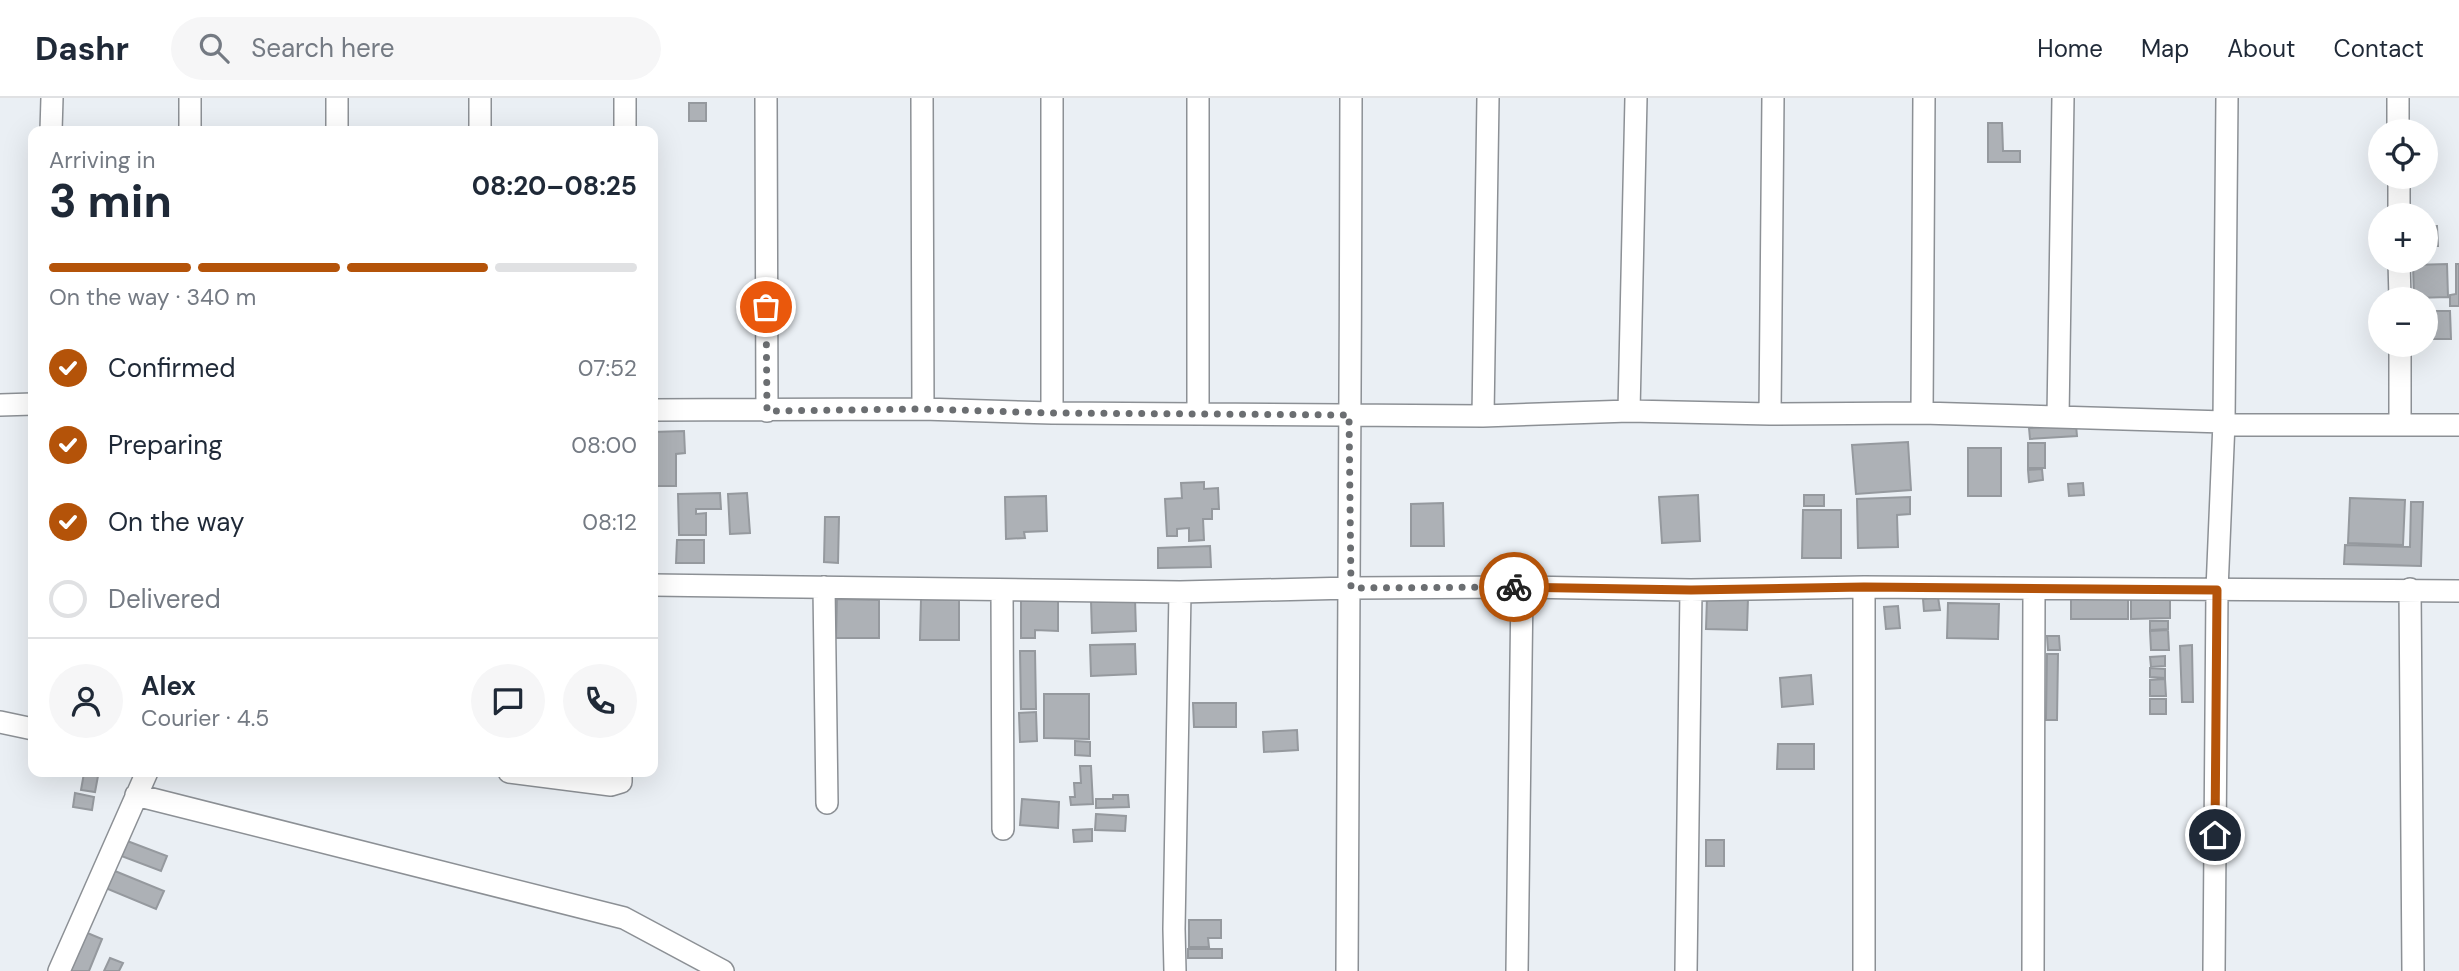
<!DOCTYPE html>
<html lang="en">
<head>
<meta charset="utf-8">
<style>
	:root { --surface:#fff; --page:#f6f6f7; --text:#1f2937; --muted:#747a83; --line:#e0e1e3; --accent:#b45309 }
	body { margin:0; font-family:"DM Sans",sans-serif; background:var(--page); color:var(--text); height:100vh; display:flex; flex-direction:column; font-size:26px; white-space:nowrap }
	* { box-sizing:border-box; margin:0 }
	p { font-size:23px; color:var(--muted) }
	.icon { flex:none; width:38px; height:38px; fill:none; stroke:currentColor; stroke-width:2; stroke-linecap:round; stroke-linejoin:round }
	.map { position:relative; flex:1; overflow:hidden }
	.details { position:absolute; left:28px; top:28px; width:630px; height:651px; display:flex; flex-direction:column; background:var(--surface); border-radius:14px; box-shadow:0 7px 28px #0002 }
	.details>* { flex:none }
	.buttons { position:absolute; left:2368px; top:21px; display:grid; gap:14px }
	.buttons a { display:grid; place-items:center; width:70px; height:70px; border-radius:50%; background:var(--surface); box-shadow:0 7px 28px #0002; font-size:35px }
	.pin { position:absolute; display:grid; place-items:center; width:60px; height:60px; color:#fff; margin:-30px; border:4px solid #fff; border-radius:50%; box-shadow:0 2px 7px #0007 }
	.courier { position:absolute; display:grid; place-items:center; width:70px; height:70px; margin:-35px; border:5px solid #b45309; border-radius:50%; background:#fff; color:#222; box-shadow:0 2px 9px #0007 }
	.head em { font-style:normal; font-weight:700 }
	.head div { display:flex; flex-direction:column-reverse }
	.head { display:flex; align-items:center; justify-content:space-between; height:119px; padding:0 21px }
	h1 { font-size:46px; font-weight:700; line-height:52px }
	.bar { display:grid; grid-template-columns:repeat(4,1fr); gap:10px 7px; align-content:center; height:84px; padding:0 21px }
	.bar i { height:9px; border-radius:5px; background:var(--line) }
	.bar .selected { background:var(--accent) }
	.bar p { grid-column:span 4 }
	.line { display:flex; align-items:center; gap:18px; padding:0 21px; border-top:2px solid var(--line) }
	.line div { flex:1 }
	.round { display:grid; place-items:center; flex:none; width:74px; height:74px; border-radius:37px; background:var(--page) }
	ol { padding:0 21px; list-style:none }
	li { display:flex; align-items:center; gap:21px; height:77px }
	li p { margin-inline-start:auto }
	li .icon { padding:7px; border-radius:50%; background:var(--accent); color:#fff; stroke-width:4 }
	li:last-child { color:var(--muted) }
	li i { width:38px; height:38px; border:4px solid var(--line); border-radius:50% }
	header { display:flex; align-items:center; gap:42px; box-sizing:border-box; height:98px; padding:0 35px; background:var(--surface); border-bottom:2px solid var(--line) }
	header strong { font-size:33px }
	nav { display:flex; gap:38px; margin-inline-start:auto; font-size:24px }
	.search { width:490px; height:63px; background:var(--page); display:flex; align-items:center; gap:18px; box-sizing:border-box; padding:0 24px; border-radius:38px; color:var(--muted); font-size:26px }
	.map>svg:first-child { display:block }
	.building { fill:#adb1b6; stroke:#95999e; stroke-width:2 }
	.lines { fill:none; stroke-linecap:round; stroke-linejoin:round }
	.street-casing { stroke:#8c9095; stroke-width:24 }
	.street { stroke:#fff; stroke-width:21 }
	.done { stroke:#6b6e71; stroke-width:7; stroke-dasharray:0 12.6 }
	.route { stroke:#b45309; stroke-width:9 }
</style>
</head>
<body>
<header>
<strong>Dashr</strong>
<div class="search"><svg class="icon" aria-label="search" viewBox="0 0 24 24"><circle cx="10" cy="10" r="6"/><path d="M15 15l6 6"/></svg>Search here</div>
<nav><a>Home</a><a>Map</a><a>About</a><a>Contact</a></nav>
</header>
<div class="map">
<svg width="2459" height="873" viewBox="0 0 2459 873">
	<rect width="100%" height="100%" fill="#eaeff4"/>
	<!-- building -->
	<path class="building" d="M 689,5 L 706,5 L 706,23 L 689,23 Z
		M 1988,25 L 2002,25 L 2003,53 L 2020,53 L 2020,64 L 1988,64 Z
		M 2426,128 L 2437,128 L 2438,148 L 2426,148 Z
		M 2447,166 L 2448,199 L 2414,200 L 2413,167 Z
		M 2456,166 L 2459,166 L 2459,208 L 2450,208 L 2450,197 L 2456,196 Z
		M 2426,213 L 2450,213 L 2451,241 L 2426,241 Z
		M 2076,327 L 2077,338 L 2030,341 L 2029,330 Z
		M 684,333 L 685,355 L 676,356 L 676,388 L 653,388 L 653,334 Z
		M 1908,344 L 1911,392 L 1856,396 L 1852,347 Z
		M 2028,345 L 2045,345 L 2045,370 L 2028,370 Z
		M 1968,350 L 2001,350 L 2001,398 L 1968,398 Z
		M 2042,371 L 2043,382 L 2029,384 L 2028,372 Z
		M 1204,384 L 1204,391 L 1218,390 L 1219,411 L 1212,411 L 1212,421 L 1203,421 L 1204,442 L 1189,443 L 1189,430 L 1177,431 L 1177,438 L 1167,438 L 1165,401 L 1182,400 L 1181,385 Z
		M 2083,385 L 2084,397 L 2069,398 L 2068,386 Z
		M 720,395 L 721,411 L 696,411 L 696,416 L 706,415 L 706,437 L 679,437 L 678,396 Z
		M 747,395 L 750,435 L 730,436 L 728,396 Z
		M 1698,397 L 1700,443 L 1662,445 L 1659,399 Z
		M 1804,397 L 1824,397 L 1824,408 L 1804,408 Z
		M 1046,398 L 1047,433 L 1024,434 L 1025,440 L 1006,441 L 1005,399 Z
		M 1910,399 L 1910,416 L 1897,417 L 1898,449 L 1858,450 L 1857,401 Z
		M 2350,400 L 2405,402 L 2403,447 L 2348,445 Z
		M 2411,404 L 2423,404 L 2421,468 L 2344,466 L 2345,447 L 2410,449 Z
		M 1443,405 L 1444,448 L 1411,448 L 1411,406 Z
		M 1803,412 L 1841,412 L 1841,460 L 1802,460 Z
		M 825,419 L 839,419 L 838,465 L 824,464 Z
		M 677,442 L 704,442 L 704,465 L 676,465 Z
		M 1210,448 L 1211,469 L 1158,470 L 1158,450 Z
		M 1707,499 L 1748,500 L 1747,532 L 1706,531 Z
		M 1938,499 L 1940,512 L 1924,513 L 1923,501 Z
		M 2071,499 L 2128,499 L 2128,521 L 2071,521 Z
		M 2131,499 L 2170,499 L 2170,520 L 2131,521 Z
		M 837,501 L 879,502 L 879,540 L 836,540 Z
		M 921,501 L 959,502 L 959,542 L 920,542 Z
		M 1021,501 L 1058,502 L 1058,533 L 1035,532 L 1035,540 L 1021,540 Z
		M 1135,501 L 1136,533 L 1092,535 L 1091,503 Z
		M 1948,505 L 1999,506 L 1998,541 L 1947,540 Z
		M 1898,508 L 1900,530 L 1886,531 L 1884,509 Z
		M 2150,523 L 2168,523 L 2168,531 L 2150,532 Z
		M 2168,532 L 2169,552 L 2151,552 L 2150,533 Z
		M 2047,538 L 2059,538 L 2060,552 L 2048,552 Z
		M 1135,546 L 1136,576 L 1091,578 L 1090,547 Z
		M 2192,547 L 2193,604 L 2182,604 L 2180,548 Z
		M 1020,553 L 1035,553 L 1036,611 L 1021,611 Z
		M 2047,556 L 2058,556 L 2057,622 L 2046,622 Z
		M 2165,558 L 2165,568 L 2151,569 L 2150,559 Z
		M 2150,570 L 2165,571 L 2165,580 L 2150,579 Z
		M 1811,577 L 1813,606 L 1782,609 L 1780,580 Z
		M 2165,581 L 2166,598 L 2150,598 L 2150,582 Z
		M 1044,596 L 1089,596 L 1089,641 L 1044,640 Z
		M 2150,601 L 2166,601 L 2166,616 L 2150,616 Z
		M 1193,605 L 1236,605 L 1236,629 L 1194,629 Z
		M 1036,614 L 1037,643 L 1020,644 L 1019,615 Z
		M 1297,632 L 1298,652 L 1264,654 L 1263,634 Z
		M 1075,643 L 1090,644 L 1090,658 L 1075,657 Z
		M 1778,646 L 1814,646 L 1814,671 L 1777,671 Z
		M 1080,668 L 1091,668 L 1093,706 L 1071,707 L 1070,699 L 1075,699 L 1074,685 L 1081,685 Z
		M 84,675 L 98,678 L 95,694 L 81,692 Z
		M 75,695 L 94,699 L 92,712 L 73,709 Z
		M 1113,697 L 1128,697 L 1129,709 L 1096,710 L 1096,701 L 1113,701 Z
		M 1022,701 L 1059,704 L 1058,730 L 1020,727 Z
		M 1096,716 L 1126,718 L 1125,733 L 1095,732 Z
		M 1092,731 L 1092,743 L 1074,744 L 1073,732 Z
		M 122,741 L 167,758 L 161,773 L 116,756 Z
		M 1706,742 L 1724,742 L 1724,768 L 1706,768 Z
		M 110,771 L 164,793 L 156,811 L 103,789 Z
		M 1189,822 L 1221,822 L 1221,840 L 1208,840 L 1209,849 L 1189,849 Z
		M 85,834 L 102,841 L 89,873 L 69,873 Z
		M 1188,851 L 1222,851 L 1222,860 L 1188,860 Z
		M 110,860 L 123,865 L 119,873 L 104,873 Z"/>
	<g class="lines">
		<defs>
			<path id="street" d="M 766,0 L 767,313
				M 922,0 L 923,311
				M 2398,0 L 2398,33
				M 51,33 L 52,0
				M 190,33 L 190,0
				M 337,33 L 337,0
				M 480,33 L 480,0
				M 625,33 L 625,0
				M 2399,79 L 2399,117
				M 2399,163 L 2400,201
				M 2400,247 L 2400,327
				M 0,307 L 33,306
				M 653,312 L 923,311 L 1052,315 L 1483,318 L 1629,313 L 1770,316 L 1922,315 L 2224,324
				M 1629,313 L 1636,0
				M 1052,315 L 1052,0
				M 1922,315 L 1924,0
				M 1198,316 L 1198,0
				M 1770,316 L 1773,0
				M 1483,318 L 1488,0
				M 2058,319 L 2063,0
				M 2224,327 L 2459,327
				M 653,487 L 1180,494 L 1351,490 L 1522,489 L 1691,492 L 1864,489 L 2459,493
				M 824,489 L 827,705
				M 2410,491 L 2413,873
				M 1002,492 L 1003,731
				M 0,624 L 33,631
				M 509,674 L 611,687 L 621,684 L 621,674
				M 136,697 L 624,820 L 723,873
				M 59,873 L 147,674
				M 1175,873 L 1174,831 L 1180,494
				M 1347,873 C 1350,582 1350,291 1351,0
				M 1517,873 L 1522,489
				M 1686,873 L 1691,492
				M 1864,873 L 1864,489
				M 2033,873 L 2034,491
				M 2214,873 L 2217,492 L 2224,324 L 2227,0"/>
		</defs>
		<!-- street casing -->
		<use href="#street" class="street-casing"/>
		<!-- street -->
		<use href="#street" class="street"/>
	</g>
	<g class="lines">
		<!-- done -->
		<path class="done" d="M 766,209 L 767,313 L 923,311 L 1052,315 L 1349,317 L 1351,490 L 1514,489"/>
		<!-- route -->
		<path class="route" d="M 1514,489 L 1691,492 L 1864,489 L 2217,492 L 2215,737"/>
	</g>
</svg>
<div class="buttons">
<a><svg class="icon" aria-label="locate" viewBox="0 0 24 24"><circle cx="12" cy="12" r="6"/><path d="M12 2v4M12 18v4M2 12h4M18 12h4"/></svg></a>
<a>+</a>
<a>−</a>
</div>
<div class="pin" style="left:766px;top:209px;background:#ea580c"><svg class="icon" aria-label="bag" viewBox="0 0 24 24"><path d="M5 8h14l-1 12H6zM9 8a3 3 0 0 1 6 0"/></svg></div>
<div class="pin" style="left:2215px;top:737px;background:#1f2937"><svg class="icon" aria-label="home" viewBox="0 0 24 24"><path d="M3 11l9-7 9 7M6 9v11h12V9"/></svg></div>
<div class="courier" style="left:1514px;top:489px"><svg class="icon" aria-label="bike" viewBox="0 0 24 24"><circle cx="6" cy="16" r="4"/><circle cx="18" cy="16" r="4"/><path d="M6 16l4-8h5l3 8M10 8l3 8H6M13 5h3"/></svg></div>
<section class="details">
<div class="head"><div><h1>3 min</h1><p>Arriving in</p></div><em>08:20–08:25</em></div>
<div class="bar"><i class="selected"></i><i class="selected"></i><i class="selected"></i><i></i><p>On the way · 340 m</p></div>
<ol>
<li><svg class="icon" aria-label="check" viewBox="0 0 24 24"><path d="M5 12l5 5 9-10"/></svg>Confirmed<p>07:52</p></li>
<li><svg class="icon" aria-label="check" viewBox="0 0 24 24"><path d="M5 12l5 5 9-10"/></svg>Preparing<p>08:00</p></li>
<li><svg class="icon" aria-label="check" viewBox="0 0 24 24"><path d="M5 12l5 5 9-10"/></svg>On the way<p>08:12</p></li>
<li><i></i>Delivered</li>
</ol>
<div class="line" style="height:126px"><a class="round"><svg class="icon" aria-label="person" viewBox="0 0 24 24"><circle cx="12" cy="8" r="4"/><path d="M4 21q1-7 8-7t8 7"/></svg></a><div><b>Alex</b><p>Courier · 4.5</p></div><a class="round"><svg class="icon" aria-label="chat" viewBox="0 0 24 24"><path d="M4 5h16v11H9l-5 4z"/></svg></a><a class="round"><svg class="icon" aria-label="phone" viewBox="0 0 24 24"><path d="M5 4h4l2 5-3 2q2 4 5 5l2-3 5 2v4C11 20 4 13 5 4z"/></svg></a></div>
</section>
</div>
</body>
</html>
